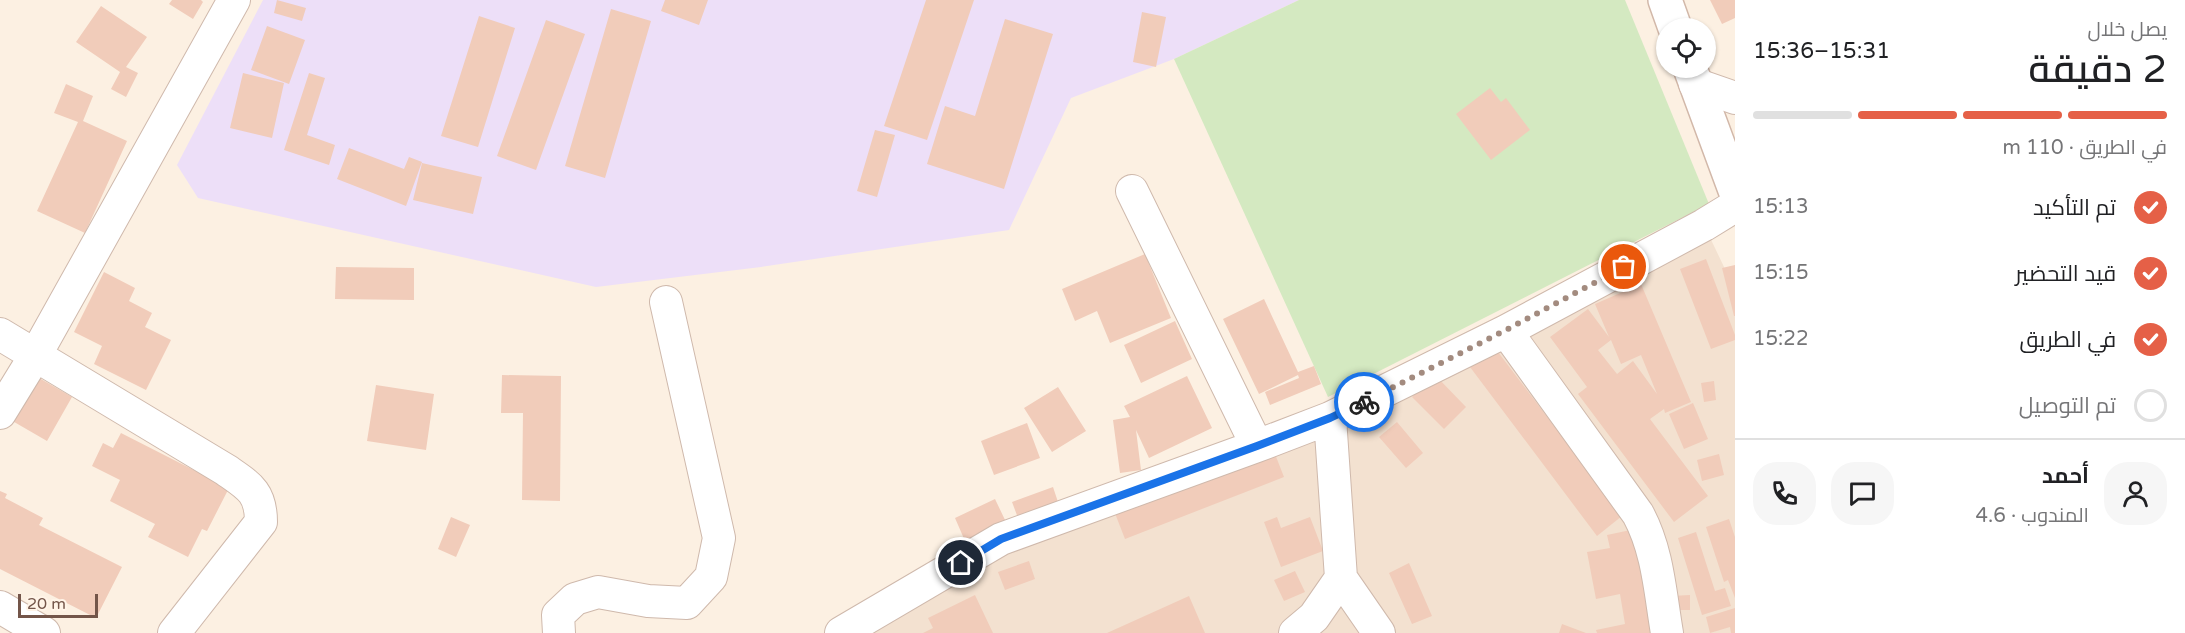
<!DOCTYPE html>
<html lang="ar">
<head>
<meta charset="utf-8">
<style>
	:root { --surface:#fff; --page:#f6f6f6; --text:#202124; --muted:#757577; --line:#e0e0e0; --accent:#e56047 }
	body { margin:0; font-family:"Varela Round",Cairo,sans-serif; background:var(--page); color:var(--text); direction:rtl; height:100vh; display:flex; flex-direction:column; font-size:22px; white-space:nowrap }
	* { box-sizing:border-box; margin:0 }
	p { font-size:20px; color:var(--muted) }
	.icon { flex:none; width:33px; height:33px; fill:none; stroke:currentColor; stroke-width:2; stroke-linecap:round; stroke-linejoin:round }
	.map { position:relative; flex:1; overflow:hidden; direction:ltr }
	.side { display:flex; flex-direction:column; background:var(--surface); width:450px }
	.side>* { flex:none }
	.controls { position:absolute; left:1656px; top:18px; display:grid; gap:12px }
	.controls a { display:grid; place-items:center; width:60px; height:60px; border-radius:50%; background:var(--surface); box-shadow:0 2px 4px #0004; font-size:30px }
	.scale { position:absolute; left:18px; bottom:15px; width:80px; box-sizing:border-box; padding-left:6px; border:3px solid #735549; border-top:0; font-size:16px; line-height:21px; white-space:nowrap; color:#735549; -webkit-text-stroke:4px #fff4e8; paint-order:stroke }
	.pin { position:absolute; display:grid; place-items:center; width:51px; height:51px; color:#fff; margin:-26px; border:3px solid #fff; border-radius:50%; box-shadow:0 2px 6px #0007 }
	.courier { position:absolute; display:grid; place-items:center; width:60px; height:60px; margin:-30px; border:4px solid #1a73e8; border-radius:50%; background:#fff; color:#222; box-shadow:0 2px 8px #0007 }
	.overview em { font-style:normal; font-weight:600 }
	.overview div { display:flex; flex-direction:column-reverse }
	.overview { display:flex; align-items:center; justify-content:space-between; height:102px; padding:0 18px }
	h1 { font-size:39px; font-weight:600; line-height:45px }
	.bar { display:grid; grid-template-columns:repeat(4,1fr); gap:9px 6px; align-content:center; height:72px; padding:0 18px }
	.bar i { height:8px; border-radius:4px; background:var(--line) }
	.bar .selected { background:var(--accent) }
	.bar p { grid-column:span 4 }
	.line { display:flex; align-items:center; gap:15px; padding:0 18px; border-top:2px solid var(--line) }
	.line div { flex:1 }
	.round { display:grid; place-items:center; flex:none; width:63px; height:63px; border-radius:24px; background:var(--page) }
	ol { padding:0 18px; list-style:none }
	li { display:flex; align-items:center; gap:18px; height:66px }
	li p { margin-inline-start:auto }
	li .icon { padding:6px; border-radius:50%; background:var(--accent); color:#fff; stroke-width:4 }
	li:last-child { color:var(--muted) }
	li i { width:33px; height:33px; border:3px solid var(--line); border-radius:50% }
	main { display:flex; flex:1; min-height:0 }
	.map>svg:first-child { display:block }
	.residential { fill:#f3e1d0 }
	.education { fill:#eddff8 }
	.green { fill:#d4e9c1 }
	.building { fill:#f1ccba; fill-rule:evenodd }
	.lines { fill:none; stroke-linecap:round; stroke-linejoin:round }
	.minor-casing { stroke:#cfb9ac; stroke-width:34 }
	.secondary-casing { stroke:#d2b8a9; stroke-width:36 }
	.minor { stroke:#fff; stroke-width:32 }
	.secondary { stroke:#fff; stroke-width:33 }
	.done { stroke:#a38b7f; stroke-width:6; stroke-dasharray:0 10.8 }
	.route { stroke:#1a73e8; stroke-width:8 }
</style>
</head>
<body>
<main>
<section class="side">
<div class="overview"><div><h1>2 دقيقة</h1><p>يصل خلال</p></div><em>15:31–15:36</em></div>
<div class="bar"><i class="selected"></i><i class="selected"></i><i class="selected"></i><i></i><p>في الطريق · 110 m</p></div>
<ol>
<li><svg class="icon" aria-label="check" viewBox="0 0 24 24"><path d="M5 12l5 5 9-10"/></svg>تم التأكيد<p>15:13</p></li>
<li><svg class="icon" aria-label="check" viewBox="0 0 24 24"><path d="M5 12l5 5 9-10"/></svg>قيد التحضير<p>15:15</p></li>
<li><svg class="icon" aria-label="check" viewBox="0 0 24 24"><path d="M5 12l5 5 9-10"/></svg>في الطريق<p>15:22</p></li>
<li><i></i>تم التوصيل</li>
</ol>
<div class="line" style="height:108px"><a class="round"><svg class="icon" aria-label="person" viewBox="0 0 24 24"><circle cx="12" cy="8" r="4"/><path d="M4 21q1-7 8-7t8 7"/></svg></a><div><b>أحمد</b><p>المندوب · 4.6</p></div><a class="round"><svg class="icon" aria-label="chat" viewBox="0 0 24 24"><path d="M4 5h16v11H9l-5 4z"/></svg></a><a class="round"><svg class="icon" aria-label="phone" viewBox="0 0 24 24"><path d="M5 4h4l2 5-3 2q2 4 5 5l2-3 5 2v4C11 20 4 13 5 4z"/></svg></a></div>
</section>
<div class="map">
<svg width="1735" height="633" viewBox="0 0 1735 633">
	<rect width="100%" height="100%" fill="#fcf0e2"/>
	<!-- residential -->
	<path class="residential" d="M 1704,225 L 1735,290 L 1735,633 L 841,633 L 1001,539 L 1257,446 Z"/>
	<!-- education -->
	<path class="education" d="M 263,0 L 1299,0 L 1174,59 L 1071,98 L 1009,230 L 761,267 L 596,287 L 198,198 L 177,165 Z"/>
	<!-- green -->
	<path class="green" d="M 1299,0 L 1625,0 L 1709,204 L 1328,397 L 1174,59 Z"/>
	<!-- building -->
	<path class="building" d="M 172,0 L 201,0 L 203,2 L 193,19 L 169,4 Z
		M 277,0 L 306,8 L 302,21 L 274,13 Z
		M 665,0 L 708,0 L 699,25 L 661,11 Z
		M 926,0 L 974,0 L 927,140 L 884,126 Z
		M 1710,0 L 1735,0 L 1735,18 L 1722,24 Z
		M 101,6 L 147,37 L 126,67 L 138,73 L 126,97 L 111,89 L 120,72 L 76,42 Z
		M 611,9 L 651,21 L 605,178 L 565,166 Z
		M 1142,12 L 1166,17 L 1156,67 L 1133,62 Z
		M 479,16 L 515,28 L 478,147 L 441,136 Z
		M 1005,19 L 1053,34 L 1004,189 L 927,164 L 945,106 L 975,116 Z
		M 546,20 L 585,34 L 536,170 L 497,156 Z
		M 267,26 L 305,40 L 289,84 L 251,70 Z
		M 243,73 L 284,83 L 272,138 L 230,128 Z
		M 309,73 L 325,78 L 307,135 L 335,145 L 329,165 L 284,150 Z
		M 66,84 L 93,96 L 83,121 L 127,141 L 85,233 L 37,211 L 78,122 L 54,113 Z
		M 1490,88 L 1501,102 L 1506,98 L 1530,130 L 1491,160 L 1456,114 Z
		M 875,130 L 895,135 L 877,197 L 857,191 Z
		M 349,148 L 404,169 L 409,157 L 422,162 L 406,206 L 337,179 Z
		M 422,163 L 482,177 L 473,214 L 413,200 Z
		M 1145,254 L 1171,318 L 1110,343 L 1097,311 L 1075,321 L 1062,289 Z
		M 1706,259 L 1735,335 L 1735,340 L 1711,349 L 1680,269 Z
		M 1735,265 L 1735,316 L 1734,316 L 1722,268 Z
		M 336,267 L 414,268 L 414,300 L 335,299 Z
		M 104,272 L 135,288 L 129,301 L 152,313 L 145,327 L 171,340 L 146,390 L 94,364 L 102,346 L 74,332 Z
		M 1641,284 L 1691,402 L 1665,413 L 1664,409 L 1650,419 L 1708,496 L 1674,522 L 1578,394 L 1587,387 L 1550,337 L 1588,309 L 1609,337 L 1595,304 ZM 1611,340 L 1621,364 L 1641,355 L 1657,394 L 1633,361 L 1617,374 L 1598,350 Z
		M 1264,299 L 1298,372 L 1314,366 L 1321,384 L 1270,405 L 1265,392 L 1299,378 L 1298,375 L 1259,394 L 1223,319 Z
		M 1175,321 L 1192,359 L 1141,383 L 1124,345 Z
		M 1495,348 L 1622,516 L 1597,536 L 1470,367 Z
		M 34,375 L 72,397 L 47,441 L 9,419 Z
		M 502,375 L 561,376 L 560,501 L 522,500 L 523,413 L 501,413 Z
		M 1435,375 L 1466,407 L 1444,429 L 1412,397 Z
		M 1187,376 L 1212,428 L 1149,458 L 1136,430 L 1141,470 L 1120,473 L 1113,420 L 1130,417 L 1124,406 Z
		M 1714,381 L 1716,400 L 1704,402 L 1701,383 Z
		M 376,385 L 434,394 L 426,450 L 367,441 Z
		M 1058,387 L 1086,431 L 1052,452 L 1024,408 Z
		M 1693,403 L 1708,439 L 1684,449 L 1669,414 Z
		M 1397,422 L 1423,453 L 1406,468 L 1379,437 Z
		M 1027,423 L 1040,458 L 994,475 L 981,441 Z
		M 121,433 L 229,488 L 207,531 L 202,529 L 188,557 L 148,537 L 155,524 L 110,501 L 120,480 L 92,466 L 103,443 L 113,448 Z
		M 1268,436 L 1284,477 L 1125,539 L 1109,498 Z
		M 1719,454 L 1724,475 L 1702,481 L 1697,460 Z
		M 1053,487 L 1061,511 L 1021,526 L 1012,502 Z
		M 0,491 L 7,494 L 5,498 L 43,518 L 39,525 L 122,567 L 96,618 L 0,569 Z
		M 995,499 L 1006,522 L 965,541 L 955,518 Z
		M 451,517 L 470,525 L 456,557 L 438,549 Z
		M 1277,517 L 1281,528 L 1310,517 L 1323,551 L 1281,567 L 1264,522 Z
		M 1729,519 L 1735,537 L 1735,598 L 1728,580 L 1724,582 L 1706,527 Z
		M 1640,528 L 1661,633 L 1597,633 L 1596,630 L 1625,624 L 1620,594 L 1596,599 L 1587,552 L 1610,548 L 1607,535 Z
		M 1696,532 L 1715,591 L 1725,588 L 1731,606 L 1702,615 L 1678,538 Z
		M 1029,561 L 1035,579 L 1005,590 L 998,572 Z
		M 1409,563 L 1432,616 L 1412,624 L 1389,573 Z
		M 1295,571 L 1305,592 L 1284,601 L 1274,580 Z
		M 975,595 L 993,633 L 923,633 L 933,628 L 928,618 Z
		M 1690,595 L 1690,610 L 1671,610 L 1671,596 Z
		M 1189,596 L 1205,633 L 1107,633 Z
		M 1735,608 L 1735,633 L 1731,633 L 1730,627 L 1710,633 L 1706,617 Z
		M 1562,624 L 1586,633 L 1559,633 Z"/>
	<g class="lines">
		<defs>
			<path id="minor" d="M 1695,84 L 1735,98
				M 1132,191 L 1257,446
				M 1506,331 L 1638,514 C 1658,551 1660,592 1667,633
				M 0,334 L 226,470 C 249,486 261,492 261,522 L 174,633
				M 0,413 L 35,356 L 234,0
				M 1341,578 L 1379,633
				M 0,607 L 44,633
				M 559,633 L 558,615 L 575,599 L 598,592 L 648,601 L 687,603 L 711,577 L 719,538 L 666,302
				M 841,633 L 1001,539 L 1257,446 L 1330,418
				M 1295,633 L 1314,617 L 1341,578 L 1330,418 L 1506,331 L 1704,225 L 1735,206"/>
			<path id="secondary" d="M 1665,0 L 1675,28
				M 1690,68 L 1735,190"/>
		</defs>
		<!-- minor casing -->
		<use href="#minor" class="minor-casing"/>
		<!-- secondary casing -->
		<use href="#secondary" class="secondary-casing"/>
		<!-- minor -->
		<use href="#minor" class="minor"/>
		<!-- secondary -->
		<use href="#secondary" class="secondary"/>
	</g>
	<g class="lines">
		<!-- done -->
		<path class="done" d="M 1364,402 L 1506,330 L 1624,267"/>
		<!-- route -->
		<path class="route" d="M 961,563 L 1001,539 L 1257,446 L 1330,418 L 1364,402"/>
	</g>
</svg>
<div class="controls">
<a><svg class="icon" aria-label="locate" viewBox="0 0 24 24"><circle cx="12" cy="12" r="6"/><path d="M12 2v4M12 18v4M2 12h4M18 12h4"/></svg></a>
</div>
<div class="scale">20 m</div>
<div class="pin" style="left:1624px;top:267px;background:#ea580c"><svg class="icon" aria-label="bag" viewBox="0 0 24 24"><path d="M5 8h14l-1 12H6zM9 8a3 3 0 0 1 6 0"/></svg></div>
<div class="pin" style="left:961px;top:563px;background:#1f2937"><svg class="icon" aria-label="home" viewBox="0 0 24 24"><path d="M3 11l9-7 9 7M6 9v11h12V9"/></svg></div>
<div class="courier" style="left:1364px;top:402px"><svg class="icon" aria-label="bike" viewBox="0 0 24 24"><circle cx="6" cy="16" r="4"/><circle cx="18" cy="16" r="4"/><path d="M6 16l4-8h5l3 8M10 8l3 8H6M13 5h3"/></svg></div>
</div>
</main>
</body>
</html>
